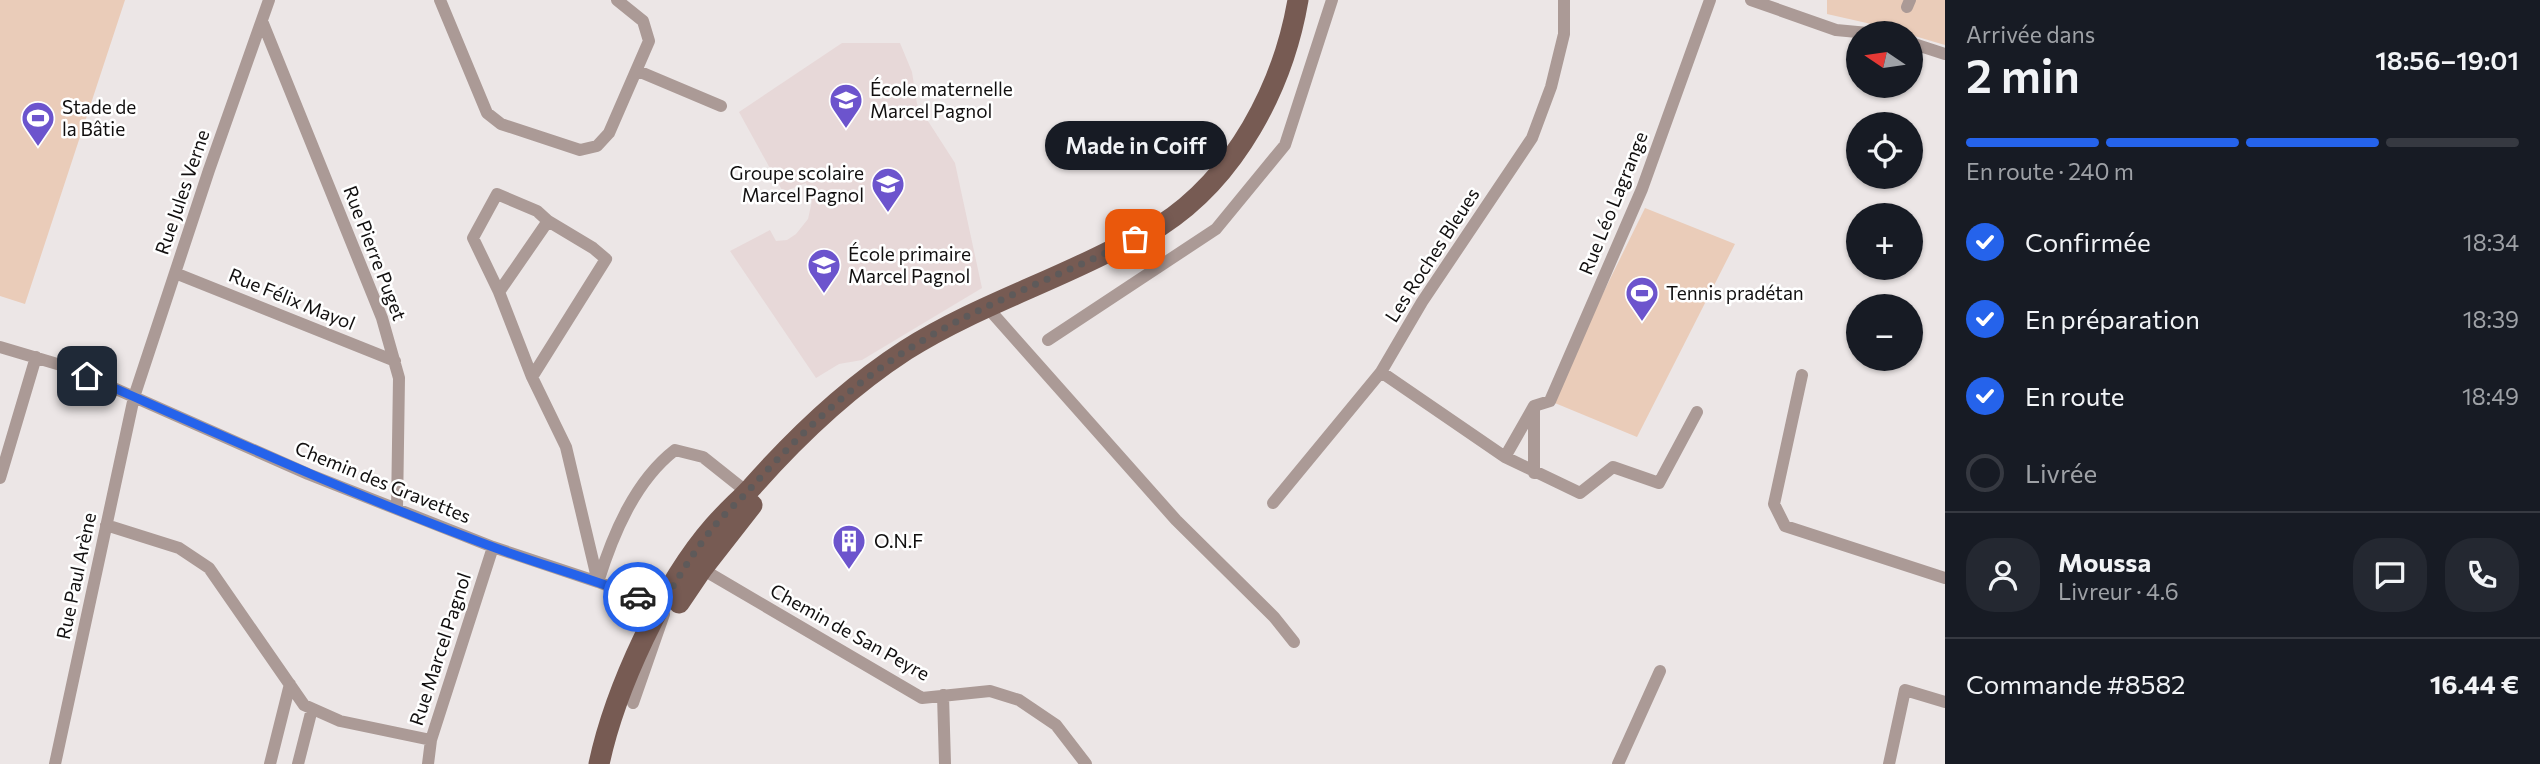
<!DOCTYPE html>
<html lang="fr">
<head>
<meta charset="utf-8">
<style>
	:root { --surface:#171b24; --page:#242831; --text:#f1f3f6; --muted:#9ea1a6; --line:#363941; --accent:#2563eb }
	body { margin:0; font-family:Commissioner,sans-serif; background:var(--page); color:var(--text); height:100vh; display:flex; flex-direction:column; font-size:26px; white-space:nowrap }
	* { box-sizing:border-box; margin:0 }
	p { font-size:23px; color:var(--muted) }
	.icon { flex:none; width:38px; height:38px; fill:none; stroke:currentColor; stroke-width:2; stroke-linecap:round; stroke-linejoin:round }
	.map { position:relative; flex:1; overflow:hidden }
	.side { display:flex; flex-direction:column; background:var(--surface); width:595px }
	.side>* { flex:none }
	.needle { width:46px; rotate:283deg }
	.tools { position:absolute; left:1846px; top:21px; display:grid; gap:14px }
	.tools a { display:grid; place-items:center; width:77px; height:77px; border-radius:50%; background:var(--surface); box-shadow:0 2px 5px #0004; font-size:35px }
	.pin { position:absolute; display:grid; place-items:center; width:60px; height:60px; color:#fff; margin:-30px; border-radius:14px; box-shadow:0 4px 10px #0006 }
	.courier { position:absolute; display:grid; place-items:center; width:70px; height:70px; margin:-35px; border:5px solid #2563eb; border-radius:50%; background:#fff; color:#222; box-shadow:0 2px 9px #0007 }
	.bubble { position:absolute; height:49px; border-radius:24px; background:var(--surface); box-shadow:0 2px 5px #0004; font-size:23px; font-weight:600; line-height:49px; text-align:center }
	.summary em { font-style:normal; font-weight:600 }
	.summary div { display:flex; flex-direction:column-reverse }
	.summary { display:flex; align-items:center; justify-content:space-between; height:119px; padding:0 21px }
	h1 { font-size:46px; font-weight:600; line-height:52px }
	.bar { display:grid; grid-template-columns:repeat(4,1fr); gap:10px 7px; align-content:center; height:84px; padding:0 21px }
	.bar i { height:9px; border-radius:5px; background:var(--line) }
	.bar .current { background:var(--accent) }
	.bar p { grid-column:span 4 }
	.line { display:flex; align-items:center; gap:18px; padding:0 21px; border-top:2px solid var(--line) }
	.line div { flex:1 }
	.round { display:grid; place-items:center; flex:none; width:74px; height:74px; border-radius:28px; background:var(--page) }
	ol { padding:0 21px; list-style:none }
	li { display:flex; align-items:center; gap:21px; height:77px }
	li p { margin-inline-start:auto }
	li .icon { padding:7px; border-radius:50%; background:var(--accent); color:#fff; stroke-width:4 }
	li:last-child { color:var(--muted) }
	li i { width:38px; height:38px; border:4px solid var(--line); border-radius:50% }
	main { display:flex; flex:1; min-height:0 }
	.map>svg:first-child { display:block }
	.built { fill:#e7d8d8 }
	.green { fill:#eaccb9 }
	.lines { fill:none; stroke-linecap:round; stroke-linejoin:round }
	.minor { stroke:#ab9a96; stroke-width:12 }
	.primary { stroke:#775b53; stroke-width:21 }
	.done { stroke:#5e5a5a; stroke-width:7; stroke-dasharray:0 12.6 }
	.route { stroke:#2563eb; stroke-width:9 }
	.labels { text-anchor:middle; stroke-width:5; stroke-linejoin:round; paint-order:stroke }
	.poi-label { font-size:19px; fill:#110f0f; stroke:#fff; text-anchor:start }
	.street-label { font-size:19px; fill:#110f0f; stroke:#fff }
</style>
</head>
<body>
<main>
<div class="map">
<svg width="1945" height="764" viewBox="0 0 1945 764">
	<rect width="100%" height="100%" fill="#ece6e6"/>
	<!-- built -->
	<path class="built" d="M 842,43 L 900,43 L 912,72 L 917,104 L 955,163 L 982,288 L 862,360 L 839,364 L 816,378 L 730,251 L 770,230 L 776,241 L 787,240 L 796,234 L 808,219 L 812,201 L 806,183 L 783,192 L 739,112 Z"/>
	<!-- green -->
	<path class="green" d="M 0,0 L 125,0 L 25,304 L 0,296 Z
		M 1827,0 L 1945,0 L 1945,45 L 1911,35 L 1911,33 L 1827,14 Z
		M 1645,208 L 1735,244 L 1637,437 L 1550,401 Z"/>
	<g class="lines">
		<!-- minor -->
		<path class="minor" d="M 440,0 L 487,113 L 501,124 L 580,150 L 597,146 L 609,133 L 649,41 L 643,21 L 617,0
			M 1751,0 L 1836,30 L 1868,33
			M 1907,7 L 1910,0
			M 262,21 L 382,318 L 399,378 L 397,509
			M 1911,43 L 1945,54
			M 638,71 L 721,106
			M 175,273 L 395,361
			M 499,292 L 473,238 L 497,194 L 537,211 L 548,221
			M 987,307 L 1176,520 L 1274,617 L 1294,642
			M 1048,340 L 1216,229 L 1285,145 L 1332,0
			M 0,347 L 64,366 L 308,474 L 493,547 L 598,582 L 648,601 L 660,609 L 664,614 L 633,703
			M 1381,372 L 1505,457 L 1580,493 L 1613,467 L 1659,483 L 1697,412
			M 1802,375 L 1774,504 L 1785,526 L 1945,578
			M 532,377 L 499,292 L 548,221 L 593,248 L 606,259 L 532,377 L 566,447 L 598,582 C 613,534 635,481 675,450 L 703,457 L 747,492
			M 1534,406 L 1534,473
			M 1505,457 L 1534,406 L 1550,401 L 1642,189 L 1710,0
			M 0,478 L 36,357
			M 1273,503 L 1381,372 L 1422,302 L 1532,138 L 1551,87 L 1564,34 L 1564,0
			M 106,525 L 179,548 L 209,568 L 304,705 L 340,721 L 431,740
			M 702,569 L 922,698 L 990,691 L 1019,700 L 1056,725 L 1086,764
			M 943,695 L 945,764
			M 55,764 L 134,397 L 209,170 L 269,0
			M 270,764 L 290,684
			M 298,764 L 312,709
			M 428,764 L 431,740 L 493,547
			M 1618,764 L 1660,671
			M 1889,764 L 1905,690 L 1945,702"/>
		<!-- primary -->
		<path class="primary" d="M 679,603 L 702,569 L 752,505
			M 599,764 C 615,689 664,583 714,526 C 726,512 740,500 752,487 C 797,436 849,387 906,350 C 971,309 1044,285 1112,250 C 1128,242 1145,236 1160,226 C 1236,177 1283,87 1298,0"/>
	</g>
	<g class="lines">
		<!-- done -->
		<path class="done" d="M 638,597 L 660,608 C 676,581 692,554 712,529 C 723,515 737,503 749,490 C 796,438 847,388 907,350 C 978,305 1060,276 1135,239"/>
		<!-- route -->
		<path class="route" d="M 87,376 C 221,435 355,496 493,547 C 541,565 590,578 638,597"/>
	</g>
	<!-- icons -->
	<defs>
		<symbol id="school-pin" viewBox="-11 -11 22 30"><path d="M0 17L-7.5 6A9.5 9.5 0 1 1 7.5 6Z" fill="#6c54cd" stroke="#fff"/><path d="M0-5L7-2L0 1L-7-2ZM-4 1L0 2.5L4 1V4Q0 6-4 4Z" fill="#fff"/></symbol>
		<symbol id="stadium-pin" viewBox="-11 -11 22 30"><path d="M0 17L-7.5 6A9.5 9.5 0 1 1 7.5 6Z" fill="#6c54cd" stroke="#fff"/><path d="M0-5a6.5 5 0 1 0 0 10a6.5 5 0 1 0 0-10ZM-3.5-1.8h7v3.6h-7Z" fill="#fff"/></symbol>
		<symbol id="building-pin" viewBox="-11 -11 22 30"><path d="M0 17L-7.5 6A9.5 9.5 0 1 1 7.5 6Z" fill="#6c54cd" stroke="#fff"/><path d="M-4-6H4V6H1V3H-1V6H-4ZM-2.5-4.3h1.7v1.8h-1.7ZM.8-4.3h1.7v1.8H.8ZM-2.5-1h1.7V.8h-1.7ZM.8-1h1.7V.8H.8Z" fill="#fff"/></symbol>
	</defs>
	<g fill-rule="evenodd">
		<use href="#school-pin" x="827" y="81" width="38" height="52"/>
		<use href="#stadium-pin" x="19" y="99" width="38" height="52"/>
		<use href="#school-pin" x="869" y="165" width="38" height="52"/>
		<use href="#school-pin" x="805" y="246" width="38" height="52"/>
		<use href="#stadium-pin" x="1623" y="274" width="38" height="52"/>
		<use href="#building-pin" x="830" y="522" width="38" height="52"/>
	</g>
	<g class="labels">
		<!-- poi labels -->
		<g class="poi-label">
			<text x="870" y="96">École maternelle<tspan x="870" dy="22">Marcel Pagnol</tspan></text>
			<text x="62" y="114">Stade de<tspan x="62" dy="22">la Bâtie</tspan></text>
			<text x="864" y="180" text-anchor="end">Groupe scolaire<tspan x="864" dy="22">Marcel Pagnol</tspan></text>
			<text x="848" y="261">École primaire<tspan x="848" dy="22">Marcel Pagnol</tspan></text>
			<text x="1666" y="300">Tennis pradétan</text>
			<text x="874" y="548">O.N.F</text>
		</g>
		<!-- street labels -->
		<g class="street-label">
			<text transform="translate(182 192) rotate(-71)" y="7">Rue Jules Verne</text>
			<text transform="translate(1613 203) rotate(-68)" y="7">Rue Léo Lagrange</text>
			<text transform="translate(375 253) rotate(69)" y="7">Rue Pierre Puget</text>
			<text transform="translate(1432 255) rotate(-57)" y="7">Les Roches Bleues</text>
			<text transform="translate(292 299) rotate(22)" y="7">Rue Félix Mayol</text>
			<text transform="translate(383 482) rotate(22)" y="7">Chemin des Gravettes</text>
			<text transform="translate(76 576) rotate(-78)" y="7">Rue Paul Arène</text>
			<text transform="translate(850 632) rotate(29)" y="7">Chemin de San Peyre</text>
			<text transform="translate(440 649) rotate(-72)" y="7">Rue Marcel Pagnol</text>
		</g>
	</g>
</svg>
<div class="tools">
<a><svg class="needle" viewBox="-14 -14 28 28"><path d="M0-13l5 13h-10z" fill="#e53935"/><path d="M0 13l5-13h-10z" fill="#9ea1a6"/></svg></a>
<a><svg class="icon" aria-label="locate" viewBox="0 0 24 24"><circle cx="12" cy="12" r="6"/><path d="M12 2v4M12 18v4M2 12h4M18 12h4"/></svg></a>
<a>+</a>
<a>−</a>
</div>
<div class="pin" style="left:1135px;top:239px;background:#ea580c"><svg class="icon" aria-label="bag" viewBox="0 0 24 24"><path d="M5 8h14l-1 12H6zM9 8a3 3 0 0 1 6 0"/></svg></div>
<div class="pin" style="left:87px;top:376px;background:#1f2937"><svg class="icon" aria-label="home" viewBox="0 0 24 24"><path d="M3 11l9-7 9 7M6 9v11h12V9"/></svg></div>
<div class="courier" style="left:638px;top:597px"><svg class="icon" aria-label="car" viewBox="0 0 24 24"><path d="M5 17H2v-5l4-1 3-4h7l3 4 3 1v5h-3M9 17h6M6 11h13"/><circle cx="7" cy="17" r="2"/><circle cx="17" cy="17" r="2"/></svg></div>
<div class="bubble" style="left:1045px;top:121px;width:182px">Made in Coiff</div>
</div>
<section class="side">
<div class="summary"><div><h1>2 min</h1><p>Arrivée dans</p></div><em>18:56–19:01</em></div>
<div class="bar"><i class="current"></i><i class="current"></i><i class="current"></i><i></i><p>En route · 240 m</p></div>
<ol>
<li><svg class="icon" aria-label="check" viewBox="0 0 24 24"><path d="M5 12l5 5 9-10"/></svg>Confirmée<p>18:34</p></li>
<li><svg class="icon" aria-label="check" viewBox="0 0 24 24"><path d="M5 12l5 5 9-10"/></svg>En préparation<p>18:39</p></li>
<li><svg class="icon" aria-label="check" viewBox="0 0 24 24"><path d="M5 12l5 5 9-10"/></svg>En route<p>18:49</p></li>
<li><i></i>Livrée</li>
</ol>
<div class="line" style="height:126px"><a class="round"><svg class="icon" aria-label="person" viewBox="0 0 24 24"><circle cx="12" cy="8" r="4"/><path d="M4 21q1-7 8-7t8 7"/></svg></a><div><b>Moussa</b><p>Livreur · 4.6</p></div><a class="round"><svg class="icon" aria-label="chat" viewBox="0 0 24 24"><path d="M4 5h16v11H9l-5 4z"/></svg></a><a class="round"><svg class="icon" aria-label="phone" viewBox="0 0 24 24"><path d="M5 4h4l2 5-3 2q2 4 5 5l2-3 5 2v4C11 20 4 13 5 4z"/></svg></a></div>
<div class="line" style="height:91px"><div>Commande #8582</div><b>16.44 €</b></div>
</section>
</main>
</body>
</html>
